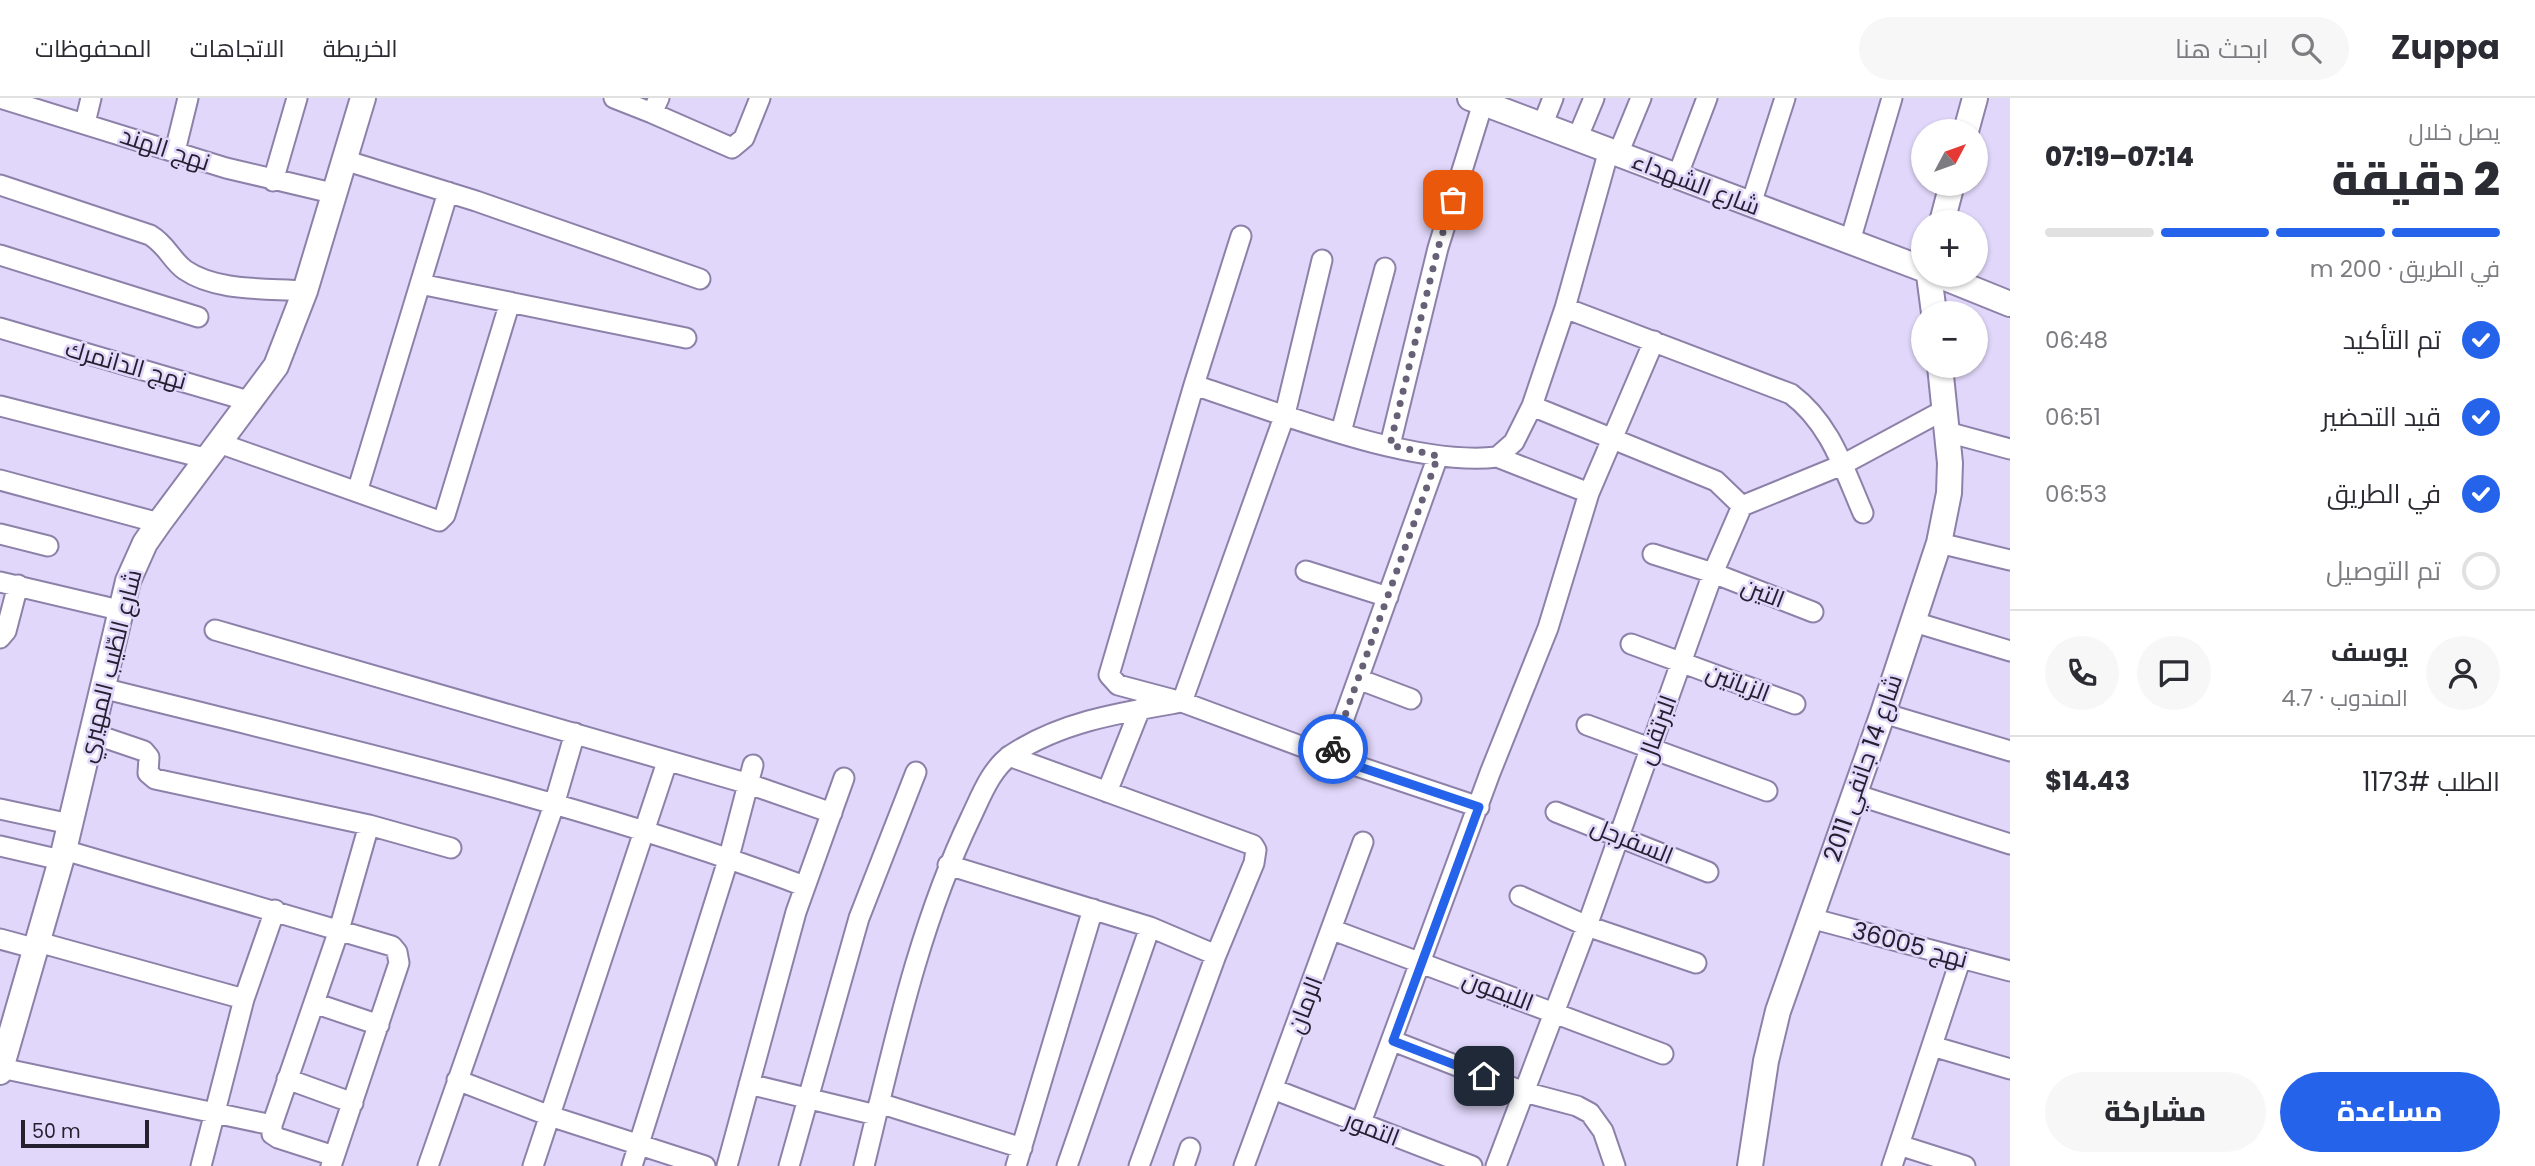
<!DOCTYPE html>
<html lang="ar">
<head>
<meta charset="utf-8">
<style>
	:root { --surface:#fff; --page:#f7f7f7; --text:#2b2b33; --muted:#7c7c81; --line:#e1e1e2; --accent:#2563eb }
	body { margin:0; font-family:Poppins,Cairo,sans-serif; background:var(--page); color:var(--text); direction:rtl; height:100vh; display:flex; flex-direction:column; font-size:26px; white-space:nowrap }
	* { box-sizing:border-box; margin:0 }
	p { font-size:23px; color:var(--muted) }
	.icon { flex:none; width:38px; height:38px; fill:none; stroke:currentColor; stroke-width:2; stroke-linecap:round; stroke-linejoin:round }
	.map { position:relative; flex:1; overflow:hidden; direction:ltr }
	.details { display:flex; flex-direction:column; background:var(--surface); width:525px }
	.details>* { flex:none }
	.needle { width:46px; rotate:49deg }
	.tools { position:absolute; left:1911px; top:21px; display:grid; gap:14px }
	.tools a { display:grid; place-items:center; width:77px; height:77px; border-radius:50%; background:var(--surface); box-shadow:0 2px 5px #0004; font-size:35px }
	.scale { position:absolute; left:21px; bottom:18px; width:128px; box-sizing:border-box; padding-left:7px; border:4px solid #252030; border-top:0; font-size:19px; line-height:24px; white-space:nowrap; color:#252030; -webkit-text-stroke:5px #e1d7fa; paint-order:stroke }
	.pin { position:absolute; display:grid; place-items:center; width:60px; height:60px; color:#fff; margin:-30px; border-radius:14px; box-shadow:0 4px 10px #0006 }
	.courier { position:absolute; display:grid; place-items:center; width:70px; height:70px; margin:-35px; border:5px solid #2563eb; border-radius:50%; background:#fff; color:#222; box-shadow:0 2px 9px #0007 }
	.headline em { font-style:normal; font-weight:800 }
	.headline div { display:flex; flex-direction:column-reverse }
	.headline { display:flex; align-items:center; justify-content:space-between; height:119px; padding:0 35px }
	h1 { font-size:46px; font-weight:800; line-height:52px }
	.bar { display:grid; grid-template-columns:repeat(4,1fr); gap:10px 7px; align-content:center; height:84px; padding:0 35px }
	.bar i { height:9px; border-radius:5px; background:var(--line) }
	.bar .current { background:var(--accent) }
	.bar p { grid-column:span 4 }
	.line { display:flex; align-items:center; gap:18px; padding:0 35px; border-top:2px solid var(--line) }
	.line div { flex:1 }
	.round { display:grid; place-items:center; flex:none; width:74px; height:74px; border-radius:37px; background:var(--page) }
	ol { padding:0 35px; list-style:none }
	li { display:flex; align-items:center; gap:21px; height:77px }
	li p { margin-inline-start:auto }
	li .icon { padding:7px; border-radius:50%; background:var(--accent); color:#fff; stroke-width:4 }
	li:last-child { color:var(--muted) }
	li i { width:38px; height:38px; border:4px solid var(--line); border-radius:50% }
	.primary-button { display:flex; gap:14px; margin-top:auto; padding:14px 35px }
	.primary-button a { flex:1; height:80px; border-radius:42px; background:var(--accent); color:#fff; font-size:28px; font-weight:800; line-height:80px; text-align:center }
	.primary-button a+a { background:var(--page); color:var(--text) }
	header { display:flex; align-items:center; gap:42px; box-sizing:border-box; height:98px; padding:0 35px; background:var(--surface); border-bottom:2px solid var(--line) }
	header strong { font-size:33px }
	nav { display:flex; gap:38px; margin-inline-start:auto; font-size:24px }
	.search { width:490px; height:63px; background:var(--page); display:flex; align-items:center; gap:18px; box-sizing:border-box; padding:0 24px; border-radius:38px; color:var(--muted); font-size:26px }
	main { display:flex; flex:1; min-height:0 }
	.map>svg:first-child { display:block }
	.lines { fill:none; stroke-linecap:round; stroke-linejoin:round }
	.minor-casing { stroke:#8d81a9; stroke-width:23 }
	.tertiary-casing { stroke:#8d81a9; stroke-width:28 }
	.minor { stroke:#fff; stroke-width:19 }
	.tertiary { stroke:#fff; stroke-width:24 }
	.done { stroke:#676077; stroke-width:7; stroke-dasharray:0 12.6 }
	.route { stroke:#2563eb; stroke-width:9 }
	.labels { text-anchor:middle; stroke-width:5; stroke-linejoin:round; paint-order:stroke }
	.street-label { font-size:24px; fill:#252030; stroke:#e1d7fa }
</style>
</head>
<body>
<header>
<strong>Zuppa</strong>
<div class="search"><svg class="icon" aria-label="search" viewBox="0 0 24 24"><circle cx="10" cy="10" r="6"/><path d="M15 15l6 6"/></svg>ابحث هنا</div>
<nav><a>الخريطة</a><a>الاتجاهات</a><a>المحفوظات</a></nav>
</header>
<main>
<section class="details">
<div class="headline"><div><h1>2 دقيقة</h1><p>يصل خلال</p></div><em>07:14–07:19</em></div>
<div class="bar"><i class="current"></i><i class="current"></i><i class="current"></i><i></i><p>في الطريق · 200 m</p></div>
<ol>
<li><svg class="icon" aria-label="check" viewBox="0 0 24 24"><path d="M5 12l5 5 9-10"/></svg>تم التأكيد<p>06:48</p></li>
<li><svg class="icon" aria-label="check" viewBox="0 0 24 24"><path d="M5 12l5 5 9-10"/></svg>قيد التحضير<p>06:51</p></li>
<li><svg class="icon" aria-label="check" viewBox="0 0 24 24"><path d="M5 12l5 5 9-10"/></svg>في الطريق<p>06:53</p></li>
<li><i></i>تم التوصيل</li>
</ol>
<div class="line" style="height:126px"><a class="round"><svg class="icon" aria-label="person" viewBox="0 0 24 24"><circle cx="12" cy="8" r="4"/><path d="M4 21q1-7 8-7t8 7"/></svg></a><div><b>يوسف</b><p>المندوب · 4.7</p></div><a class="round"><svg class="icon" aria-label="chat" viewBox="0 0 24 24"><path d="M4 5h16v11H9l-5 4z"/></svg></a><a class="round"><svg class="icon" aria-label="phone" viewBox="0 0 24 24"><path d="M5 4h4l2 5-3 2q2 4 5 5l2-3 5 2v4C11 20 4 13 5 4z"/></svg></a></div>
<div class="line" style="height:91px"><div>الطلب #1173</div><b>$14.43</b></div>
<div class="primary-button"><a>مساعدة</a><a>مشاركة</a></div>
</section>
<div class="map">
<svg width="2010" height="1068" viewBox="0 0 2010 1068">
	<rect width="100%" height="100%" fill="#e1d7fa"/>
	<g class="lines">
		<defs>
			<path id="minor" d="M 0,0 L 226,70 L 332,95
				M 614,0 L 652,15 L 659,0
				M 652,15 L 732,50 L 744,40 L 760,0
				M 85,25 L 91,0
				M 1542,28 L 1553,0
				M 1577,41 L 1594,0
				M 175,53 L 188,0
				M 1618,56 L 1641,0
				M 344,62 L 476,103 L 700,181
				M 1677,79 L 1707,0
				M 273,83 L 297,0
				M 0,87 L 150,137 C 167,147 171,162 185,172 C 217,194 267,190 305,193
				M 1751,106 L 1785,0
				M 1241,138 L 1194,287 L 1109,577 L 1118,587 L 1182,604 L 1330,659 L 1479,709
				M 1850,143 L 1892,0
				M 0,157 L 198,219
				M 420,186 L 686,240
				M 1565,210 L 1791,296 C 1831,326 1844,372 1863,415
				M 0,230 L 252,304
				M 1194,287 C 1277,314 1413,369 1497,359 L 1514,344 L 1532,308 L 1565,210 L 1609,52
				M 0,308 L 208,361
				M 1532,308 L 1716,383 L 1742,408
				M 1341,334 L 1385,170
				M 1947,334 L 2010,351
				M 219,345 L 439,423 L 445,417 L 510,204
				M 1390,347 L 1438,150 L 1483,5
				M 1497,359 L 1589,395
				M 0,382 L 159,425
				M 357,394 L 448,94
				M 0,436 L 48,448
				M 1939,445 L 2010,462
				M 1653,456 L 1713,475 L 1813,514
				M 1306,473 L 1388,499
				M 0,484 L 119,512
				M 1914,524 L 2010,553
				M 215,532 L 749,686 L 832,715
				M 0,540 L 6,533 L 18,487
				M 1631,546 L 1795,606
				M 1358,581 L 1411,601
				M 102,590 C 337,649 577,702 804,788
				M 1883,615 L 2010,653
				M 1587,627 L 1767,693
				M 91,635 L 144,653 L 149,659 L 148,675 L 155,681 L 369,727 L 451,750
				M 1009,658 L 1253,747 L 1256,752 L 1254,765 L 1216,857 L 1139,1068
				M 1330,659 L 1438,358
				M 1107,694 L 1140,611
				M 1854,696 L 2010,746
				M 0,711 L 70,726
				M 1556,714 L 1708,774
				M 0,748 L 61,762
				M 64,752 L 392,848 L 397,854 L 399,865 L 331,1068
				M 948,767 L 1150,829 L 1216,857
				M 1520,798 L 1587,828 L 1696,865
				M 1810,820 L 2010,873
				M 1333,832 L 1663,956
				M 0,841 L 37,851
				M 38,844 L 244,901
				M 314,905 L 379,927
				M 1393,943 L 1524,994 L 1577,1008 L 1590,1015 L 1603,1033 L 1615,1068
				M 1932,948 L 2010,971
				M 1,970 L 272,1027 L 339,832 L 369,727
				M 287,981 L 353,1005
				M 457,982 L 550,1018 L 705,1068
				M 749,986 L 876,1017
				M 1273,991 L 1472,1068
				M 879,1005 L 1022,1050
				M 272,1027 L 272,1036 L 278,1040 L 334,1058
				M 1360,1027 L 1490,675 L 1548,530 L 1589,395 L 1654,243
				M 1899,1047 L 1965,1068
				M 201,1068 L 244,901 L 275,812
				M 428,1068 L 554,707 L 575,635
				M 533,1068 L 667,664
				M 632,1068 L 729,759 L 753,667
				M 727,1068 L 796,814 L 844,680
				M 789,1068 L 859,820 L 916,674
				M 864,1068 C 893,950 918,829 971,719 C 981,698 991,671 1011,657 C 1062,623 1124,614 1182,604 L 1285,316 L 1322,162
				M 1016,1068 L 1093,811
				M 1067,1068 L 1150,829
				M 1184,1068 L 1190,1050
				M 1244,1068 L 1363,744
				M 1496,1068 L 1587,828 L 1713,475 L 1742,408 L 1842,367 L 1944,312
				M 1892,1068 L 1961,860"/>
			<path id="tertiary" d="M 1470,0 L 1923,171
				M 1966,33 L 1975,0
				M 1942,124 L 1952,86
				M 1929,177 L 1934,215
				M 1938,177 L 2010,206
				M 0,974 L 64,752 L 128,483 L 145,445 L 159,425 L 276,268 L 305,193 L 363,0
				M 1750,1068 L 1766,963 L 1778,913 L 1883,615 L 1939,445 L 1949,395 L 1950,365 L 1940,268"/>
		</defs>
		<!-- minor casing -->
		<use href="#minor" class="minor-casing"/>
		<!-- tertiary casing -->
		<use href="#tertiary" class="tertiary-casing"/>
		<!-- minor -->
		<use href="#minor" class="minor"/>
		<!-- tertiary -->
		<use href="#tertiary" class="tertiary"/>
	</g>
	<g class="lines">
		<!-- done -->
		<path class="done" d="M 1333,651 L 1438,358 L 1390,347 L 1438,150 L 1453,102"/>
		<!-- route -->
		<path class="route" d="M 1333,651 L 1330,659 L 1479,709 L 1393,943 L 1484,978"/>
	</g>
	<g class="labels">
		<!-- street labels -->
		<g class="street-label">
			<text transform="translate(165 51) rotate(18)" y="8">نهج الهند</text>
			<text transform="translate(1696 86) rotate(21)" y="8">شارع الشهداء</text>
			<text transform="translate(126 267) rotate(16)" y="8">نهج الدانمرك</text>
			<text transform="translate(1763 495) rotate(21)" y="8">التين</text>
			<text transform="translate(110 568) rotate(-76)" y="8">شارع الطّيب المهيري</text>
			<text transform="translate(1738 585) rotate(21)" y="8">الزياتين</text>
			<text transform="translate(1657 632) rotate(-70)" y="8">البرتقال</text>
			<text transform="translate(1863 670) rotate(-71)" y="8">شارع 14 جانفي 2011</text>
			<text transform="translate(1632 743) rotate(22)" y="8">السفرجل</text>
			<text transform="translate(1910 847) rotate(15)" y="8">نهج 36005</text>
			<text transform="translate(1498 893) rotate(21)" y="8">الليمون</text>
			<text transform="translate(1305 907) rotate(-69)" y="8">الرمان</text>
			<text transform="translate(1372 1031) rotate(21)" y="8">التمور</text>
		</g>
	</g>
</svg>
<div class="tools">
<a><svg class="needle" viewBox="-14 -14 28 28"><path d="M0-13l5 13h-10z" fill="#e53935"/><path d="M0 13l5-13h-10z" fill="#7c7c81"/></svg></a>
<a>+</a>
<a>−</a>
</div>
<div class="scale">50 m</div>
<div class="pin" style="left:1453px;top:102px;background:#ea580c"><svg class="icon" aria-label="bag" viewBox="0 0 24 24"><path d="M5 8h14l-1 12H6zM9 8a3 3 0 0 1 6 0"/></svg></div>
<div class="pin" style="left:1484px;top:978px;background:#1f2937"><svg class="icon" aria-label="home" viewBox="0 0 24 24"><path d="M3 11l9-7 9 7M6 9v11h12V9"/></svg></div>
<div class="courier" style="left:1333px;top:651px"><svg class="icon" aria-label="bike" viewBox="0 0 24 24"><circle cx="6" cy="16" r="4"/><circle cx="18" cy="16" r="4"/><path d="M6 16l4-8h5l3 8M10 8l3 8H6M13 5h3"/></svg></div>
</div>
</main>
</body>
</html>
